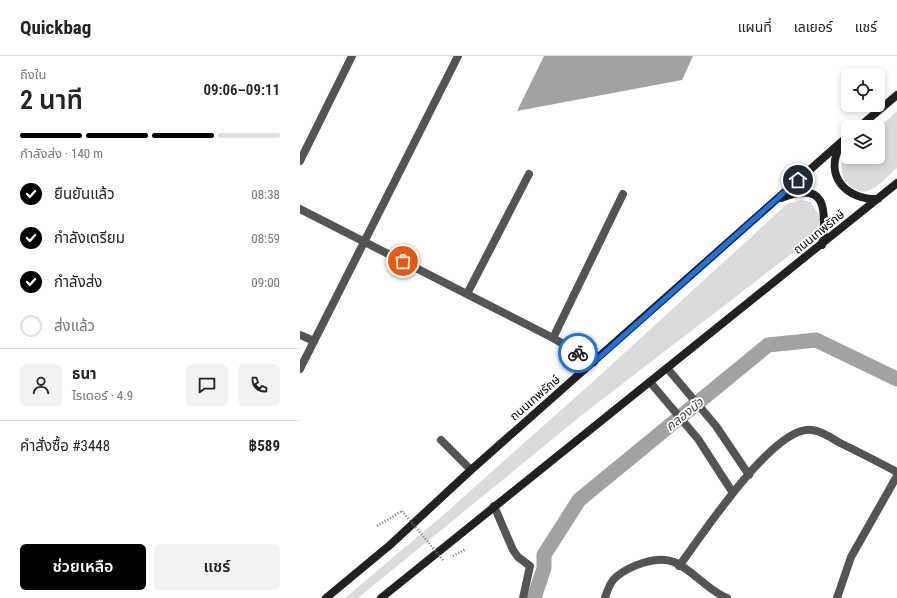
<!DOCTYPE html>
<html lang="th">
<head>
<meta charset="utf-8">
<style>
	:root { --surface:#fff; --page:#f2f2f2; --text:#222; --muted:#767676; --line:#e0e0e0; --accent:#000 }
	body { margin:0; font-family:"Roboto Condensed","Noto Sans Thai",sans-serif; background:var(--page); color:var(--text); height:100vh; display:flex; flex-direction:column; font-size:15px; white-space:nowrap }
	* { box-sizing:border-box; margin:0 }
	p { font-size:13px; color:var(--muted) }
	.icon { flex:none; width:22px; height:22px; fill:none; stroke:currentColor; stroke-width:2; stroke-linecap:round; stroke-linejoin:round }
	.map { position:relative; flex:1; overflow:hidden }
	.drawer { display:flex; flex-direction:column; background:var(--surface); width:300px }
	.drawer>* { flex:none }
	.buttons { position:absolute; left:541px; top:12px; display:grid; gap:8px }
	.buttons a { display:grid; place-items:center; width:44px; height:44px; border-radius:6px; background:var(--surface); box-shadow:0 2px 6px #0003; font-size:20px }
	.pin { position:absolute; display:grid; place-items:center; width:34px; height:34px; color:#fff; margin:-17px; border:2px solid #fff; border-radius:50%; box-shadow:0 1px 4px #0007 }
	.courier { position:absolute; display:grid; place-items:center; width:40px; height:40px; margin:-20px; border:3px solid #1a73e8; border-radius:50%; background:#fff; color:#222; box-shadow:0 1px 5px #0007 }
	.overview em { font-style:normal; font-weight:600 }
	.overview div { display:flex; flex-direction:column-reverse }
	.overview { display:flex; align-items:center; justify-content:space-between; height:68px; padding:0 20px }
	h1 { font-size:26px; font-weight:600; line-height:30px }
	.bar { display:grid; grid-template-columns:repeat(4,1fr); gap:6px 4px; align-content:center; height:48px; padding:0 20px }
	.bar i { height:5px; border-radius:3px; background:var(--line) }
	.bar .active { background:var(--accent) }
	.bar p { grid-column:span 4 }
	.line { display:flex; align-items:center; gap:10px; padding:0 20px; border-top:1px solid var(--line) }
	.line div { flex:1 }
	.round { display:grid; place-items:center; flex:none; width:42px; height:42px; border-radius:6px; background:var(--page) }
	ol { padding:0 20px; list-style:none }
	li { display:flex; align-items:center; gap:12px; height:44px }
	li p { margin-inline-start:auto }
	li .icon { padding:4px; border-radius:50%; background:var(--accent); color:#fff; stroke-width:4 }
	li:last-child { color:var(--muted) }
	li i { width:22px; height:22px; border:2px solid var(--line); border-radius:50% }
	.button { display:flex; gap:8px; margin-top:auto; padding:8px 20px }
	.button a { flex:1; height:46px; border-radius:6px; background:var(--accent); color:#fff; font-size:16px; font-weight:600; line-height:46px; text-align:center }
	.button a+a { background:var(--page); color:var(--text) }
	header { display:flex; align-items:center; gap:24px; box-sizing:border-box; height:56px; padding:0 20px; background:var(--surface); border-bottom:1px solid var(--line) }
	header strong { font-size:19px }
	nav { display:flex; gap:22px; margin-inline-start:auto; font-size:14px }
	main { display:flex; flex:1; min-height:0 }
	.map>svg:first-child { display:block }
	.green { fill:#dbdbdb }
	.water { fill:#a2a2a2 }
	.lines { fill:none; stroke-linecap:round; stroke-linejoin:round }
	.canal { stroke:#a2a2a2; stroke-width:15 }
	.path { stroke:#767676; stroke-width:2.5; stroke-dasharray:1 2; stroke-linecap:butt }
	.service { stroke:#545454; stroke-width:8 }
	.minor { stroke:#545454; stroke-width:8 }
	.secondary { stroke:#212121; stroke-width:8 }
	.path-bridge { stroke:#767676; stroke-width:2.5; stroke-dasharray:1 2; stroke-linecap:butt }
	.done { stroke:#595959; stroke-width:4; stroke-dasharray:0 7.2 }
	.route { stroke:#1a73e8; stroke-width:5 }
	.labels { text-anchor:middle; stroke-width:3.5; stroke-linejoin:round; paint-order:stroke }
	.street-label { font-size:12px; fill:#000; stroke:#fff }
	.water-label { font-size:13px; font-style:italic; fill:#434343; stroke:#fff }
</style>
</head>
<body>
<header>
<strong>Quickbag</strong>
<nav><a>แผนที่</a><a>เลเยอร์</a><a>แชร์</a></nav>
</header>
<main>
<section class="drawer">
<div class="overview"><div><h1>2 นาที</h1><p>ถึงใน</p></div><em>09:06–09:11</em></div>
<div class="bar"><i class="active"></i><i class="active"></i><i class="active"></i><i></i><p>กำลังส่ง · 140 m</p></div>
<ol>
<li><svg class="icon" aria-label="check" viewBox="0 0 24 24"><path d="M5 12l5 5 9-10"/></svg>ยืนยันแล้ว<p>08:38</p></li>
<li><svg class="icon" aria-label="check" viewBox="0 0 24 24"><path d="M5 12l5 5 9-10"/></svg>กำลังเตรียม<p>08:59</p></li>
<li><svg class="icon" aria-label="check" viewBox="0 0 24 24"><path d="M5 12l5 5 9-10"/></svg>กำลังส่ง<p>09:00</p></li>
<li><i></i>ส่งแล้ว</li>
</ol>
<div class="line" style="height:72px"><a class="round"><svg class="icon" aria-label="person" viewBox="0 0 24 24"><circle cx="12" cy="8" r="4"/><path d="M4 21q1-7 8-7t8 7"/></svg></a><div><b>ธนา</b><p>ไรเดอร์ · 4.9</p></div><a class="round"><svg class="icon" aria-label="chat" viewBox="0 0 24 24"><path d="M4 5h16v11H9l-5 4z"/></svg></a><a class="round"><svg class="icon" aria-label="phone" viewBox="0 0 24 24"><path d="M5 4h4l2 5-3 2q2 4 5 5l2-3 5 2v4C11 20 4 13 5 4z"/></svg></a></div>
<div class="line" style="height:52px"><div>คำสั่งซื้อ #3448</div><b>฿589</b></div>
<div class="button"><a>ช่วยเหลือ</a><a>แชร์</a></div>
</section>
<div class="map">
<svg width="597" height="542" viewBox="0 0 597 542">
	<rect width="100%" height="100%" fill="#fff"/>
	<!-- green -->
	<path class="green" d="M 597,55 L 597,112 C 589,118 580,130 570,134 C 550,143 531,111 548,97 L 548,101 L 578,101 L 578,72 Z
		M 501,144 L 511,146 L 521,163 L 515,177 L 499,192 L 287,355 L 58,542 L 45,542 L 141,461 L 296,323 L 487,148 Z"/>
	<!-- water -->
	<path class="water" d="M 244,0 L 393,0 L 382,24 L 217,55 Z"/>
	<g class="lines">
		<!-- canal -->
		<path class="canal" d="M 234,542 L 244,512 L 244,499 L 279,444 L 468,289 L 516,284 L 597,323"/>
		<!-- path -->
		<path class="path" d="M 77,470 L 102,455
			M 153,500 L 166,493"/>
		<!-- service -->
		<path class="service" d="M 141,384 L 171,414"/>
		<!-- minor -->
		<path class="minor" d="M 0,105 L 52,0
			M 0,153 L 253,282 L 323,138
			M 167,238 L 229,118
			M 0,279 L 14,285
			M 253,282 L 294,306
			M 367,312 L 416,370 L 449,419
			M 0,313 L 158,0
			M 350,326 L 398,383 L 433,437
			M 194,450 L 213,494 L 218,501 L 230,510 L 223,542
			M 379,510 C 401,481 474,368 512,374 C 522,375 532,382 540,387 C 559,396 578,406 597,416
			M 305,542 C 307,535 310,526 316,521 C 329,510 357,499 374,506 C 393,514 407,534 427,542
			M 537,542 L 551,501 L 597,420"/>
		<!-- secondary -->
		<path class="secondary" d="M 559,71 L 597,39
			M 540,90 C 524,120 546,144 578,143
			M 481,142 C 526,124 527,152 522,189
			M 26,542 L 90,489 L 171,414 L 548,80
			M 81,542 L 597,127"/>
		<!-- path-bridge -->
		<path class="path-bridge" d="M 102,455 L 143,504"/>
	</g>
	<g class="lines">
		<!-- done -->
		<path class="done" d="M 103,205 L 253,282 L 278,297"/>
		<!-- route -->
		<path class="route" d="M 278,297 L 294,306 L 498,124"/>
	</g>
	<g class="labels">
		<!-- street labels -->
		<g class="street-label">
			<text transform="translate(519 176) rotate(-39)" y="4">ถนนเทพรักษ์</text>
			<text transform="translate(235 342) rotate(-41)" y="4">ถนนเทพรักษ์</text>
		</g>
		<!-- water labels -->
		<g class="water-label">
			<text transform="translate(384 358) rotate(-39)" y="5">คลองบัว</text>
		</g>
	</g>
</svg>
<div class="buttons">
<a><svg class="icon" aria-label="locate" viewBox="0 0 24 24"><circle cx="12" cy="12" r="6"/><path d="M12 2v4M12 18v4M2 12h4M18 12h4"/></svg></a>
<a><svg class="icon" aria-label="layers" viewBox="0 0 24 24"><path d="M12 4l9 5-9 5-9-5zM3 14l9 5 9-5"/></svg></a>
</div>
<div class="pin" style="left:103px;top:205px;background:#ea580c"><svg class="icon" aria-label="bag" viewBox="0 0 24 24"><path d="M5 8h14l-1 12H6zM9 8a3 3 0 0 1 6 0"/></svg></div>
<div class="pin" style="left:498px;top:124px;background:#1f2937"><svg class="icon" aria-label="home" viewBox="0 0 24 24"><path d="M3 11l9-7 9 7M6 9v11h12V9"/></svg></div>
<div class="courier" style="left:278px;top:297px"><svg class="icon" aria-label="bike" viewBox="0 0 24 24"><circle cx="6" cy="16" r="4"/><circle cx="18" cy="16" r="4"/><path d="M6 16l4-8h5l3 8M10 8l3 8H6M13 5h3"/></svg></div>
</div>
</main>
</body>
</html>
